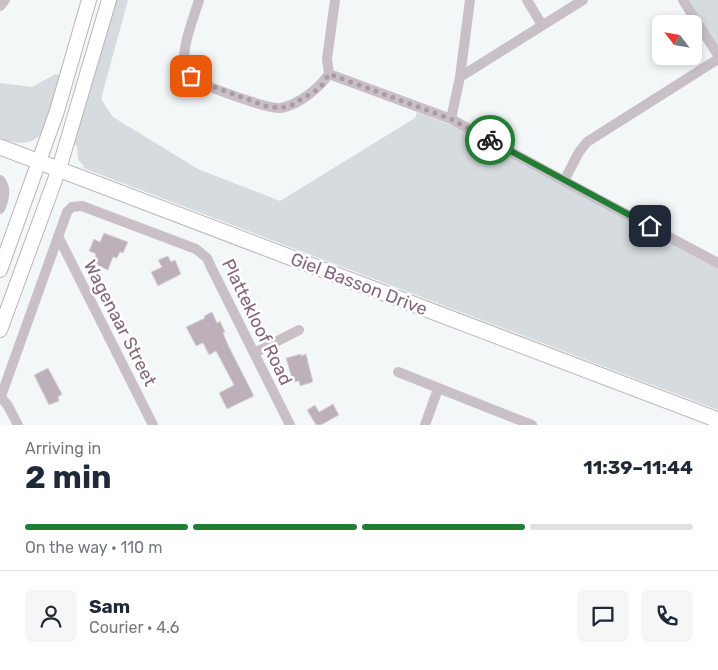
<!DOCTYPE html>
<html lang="en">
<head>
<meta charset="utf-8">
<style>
	:root { --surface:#fff; --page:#f6f6f7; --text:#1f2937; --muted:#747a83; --line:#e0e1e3; --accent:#237d35 }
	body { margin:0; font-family:Rubik,sans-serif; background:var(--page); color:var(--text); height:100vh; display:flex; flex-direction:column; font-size:19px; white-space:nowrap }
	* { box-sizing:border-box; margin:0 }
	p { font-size:16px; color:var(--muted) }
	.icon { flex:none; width:28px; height:28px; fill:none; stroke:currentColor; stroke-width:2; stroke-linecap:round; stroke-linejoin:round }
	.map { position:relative; height:425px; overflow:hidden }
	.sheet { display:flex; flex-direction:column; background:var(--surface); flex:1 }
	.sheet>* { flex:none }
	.needle { width:32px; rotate:301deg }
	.tools { position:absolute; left:652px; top:15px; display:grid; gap:10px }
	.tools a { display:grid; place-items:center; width:50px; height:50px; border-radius:8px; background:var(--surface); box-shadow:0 2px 8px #0003; font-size:25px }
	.pin { position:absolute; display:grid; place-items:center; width:42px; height:42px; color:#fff; margin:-21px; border-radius:10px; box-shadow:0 2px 8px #0006 }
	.courier { position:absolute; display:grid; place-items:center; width:50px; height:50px; margin:-25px; border:4px solid #237d35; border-radius:50%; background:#fff; color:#222; box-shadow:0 1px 6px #0007 }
	.overview em { font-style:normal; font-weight:700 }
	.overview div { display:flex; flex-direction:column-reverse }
	.overview { display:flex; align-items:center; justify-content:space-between; height:85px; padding:0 25px }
	h1 { font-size:32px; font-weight:700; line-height:38px }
	.bar { display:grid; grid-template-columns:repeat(4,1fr); gap:8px 5px; align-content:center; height:60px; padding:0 25px }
	.bar i { height:6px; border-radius:4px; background:var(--line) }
	.bar .active { background:var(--accent) }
	.bar p { grid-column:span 4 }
	.line { display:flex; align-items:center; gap:12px; padding:0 25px; border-top:1px solid var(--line) }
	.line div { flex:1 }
	.round { display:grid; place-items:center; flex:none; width:52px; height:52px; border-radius:8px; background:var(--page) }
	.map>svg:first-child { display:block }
	.green { fill:#d5dbde }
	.building { fill:#bdb0ba; stroke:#d7d9d8 }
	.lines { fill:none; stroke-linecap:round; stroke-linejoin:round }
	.secondary-casing { stroke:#bdb3ba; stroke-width:16 }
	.primary-casing { stroke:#bcb4ba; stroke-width:17 }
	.street { stroke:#c8c0c6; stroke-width:10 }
	.secondary { stroke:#fff; stroke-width:14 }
	.primary { stroke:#fff; stroke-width:15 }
	.done { stroke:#ac99a8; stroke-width:5; stroke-dasharray:0 9 }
	.route { stroke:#237d35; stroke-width:6 }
	.labels { text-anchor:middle; stroke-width:5; stroke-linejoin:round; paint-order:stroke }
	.street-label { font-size:18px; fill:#85667d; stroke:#fff }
</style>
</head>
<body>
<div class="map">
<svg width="718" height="425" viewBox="0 0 718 425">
	<rect width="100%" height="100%" fill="#f4f7f7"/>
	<!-- green -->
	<path class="green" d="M 115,0 L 128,0 L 101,99 L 113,117 L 198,169 L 280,201 L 415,118 L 417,112 L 453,126 L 718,267 L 718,410 L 83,168 L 84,166 L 78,160 L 77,146 L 74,145 Z
		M 689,0 L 718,0 L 718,47 Z
		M 56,74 L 63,76 L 45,130 C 32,146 18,145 0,138 L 0,83 L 32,87 Z"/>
	<!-- building -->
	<path class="building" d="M 104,233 L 128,242 L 123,253 L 120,252 L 117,258 L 113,257 L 108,270 L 92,263 L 96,254 L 89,251 L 94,239 L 100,242 Z
		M 168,256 L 171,262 L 175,260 L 181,274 L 158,286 L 151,272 L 162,267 L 158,260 Z
		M 212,312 L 217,323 L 220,321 L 225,332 L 223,333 L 229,347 L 254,396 L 227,409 L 219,393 L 234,385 L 216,351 L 209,355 L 203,343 L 196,346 L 186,327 L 205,318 L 204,316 Z
		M 301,354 L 301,356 L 306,354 L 313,382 L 300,386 L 299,381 L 293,382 L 286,358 Z
		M 48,368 L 62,394 L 58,397 L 59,401 L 49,405 L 34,375 Z
		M 333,404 L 339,415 L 321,425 L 316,425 L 307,410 L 315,405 L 319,412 Z"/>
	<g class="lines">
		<defs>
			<path id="secondary" d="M 0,270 L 57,111 L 89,0
				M 0,330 L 59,169 L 109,0"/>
			<path id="primary" d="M 0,147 L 718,420"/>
		</defs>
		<!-- secondary casing -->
		<use href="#secondary" class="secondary-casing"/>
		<!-- primary casing -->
		<use href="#primary" class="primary-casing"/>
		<!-- street -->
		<path class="street" d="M 199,0 C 194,17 180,51 185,67 C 187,71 190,76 194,79 C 204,86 270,110 281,108 C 300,104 318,89 329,74
			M 527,0 L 542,25
			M 683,0 L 718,55
			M 0,6 L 5,0
			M 329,74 L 451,119 L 564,181 L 718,263
			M 329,74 L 327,59 L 335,0
			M 460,77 L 583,0
			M 451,119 L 460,77 L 470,0
			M 0,180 C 7,188 4,200 0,209
			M 564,181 L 579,152 L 587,142 L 718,59
			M 58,236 L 153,425
			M 254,353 L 299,330
			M 398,372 L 532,425
			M 1,397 L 8,406 L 18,425
			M 0,399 L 67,212 L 72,207 L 82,206 L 196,249 L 207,258 L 211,267 L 290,425
			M 425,425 L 438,389"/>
		<!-- secondary -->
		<use href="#secondary" class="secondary"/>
		<!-- primary -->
		<use href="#primary" class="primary"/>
	</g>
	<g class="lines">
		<!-- done -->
		<path class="done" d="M 191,76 L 200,82 L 266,106 L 279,108 L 290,106 L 320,88 L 329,74 L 451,119 L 490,140"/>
		<!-- route -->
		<path class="route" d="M 490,140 L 650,226"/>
	</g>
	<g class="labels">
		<!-- street labels -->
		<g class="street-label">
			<text transform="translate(359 284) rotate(21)" y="6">Giel Basson Drive</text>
			<text transform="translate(257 322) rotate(64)" y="6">Plattekloof Road</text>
			<text transform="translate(120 323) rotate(63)" y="6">Wagenaar Street</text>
		</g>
	</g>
</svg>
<div class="tools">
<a><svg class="needle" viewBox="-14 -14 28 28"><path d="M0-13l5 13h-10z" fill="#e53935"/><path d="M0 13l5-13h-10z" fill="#747a83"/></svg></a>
</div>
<div class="pin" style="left:191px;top:76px;background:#ea580c"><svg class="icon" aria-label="bag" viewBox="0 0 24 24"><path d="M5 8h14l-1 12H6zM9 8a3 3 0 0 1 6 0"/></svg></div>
<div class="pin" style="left:650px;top:226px;background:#1f2937"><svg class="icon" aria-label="home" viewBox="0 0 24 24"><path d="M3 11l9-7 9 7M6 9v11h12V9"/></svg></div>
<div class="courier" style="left:490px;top:140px"><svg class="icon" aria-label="bike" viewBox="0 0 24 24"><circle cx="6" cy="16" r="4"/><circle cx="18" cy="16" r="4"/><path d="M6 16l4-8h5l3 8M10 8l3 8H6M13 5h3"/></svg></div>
</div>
<section class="sheet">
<div class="overview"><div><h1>2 min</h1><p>Arriving in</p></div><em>11:39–11:44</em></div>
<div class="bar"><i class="active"></i><i class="active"></i><i class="active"></i><i></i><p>On the way · 110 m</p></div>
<div class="line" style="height:90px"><a class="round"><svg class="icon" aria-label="person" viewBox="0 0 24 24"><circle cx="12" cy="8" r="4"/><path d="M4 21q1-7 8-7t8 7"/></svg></a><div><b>Sam</b><p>Courier · 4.6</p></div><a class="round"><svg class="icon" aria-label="chat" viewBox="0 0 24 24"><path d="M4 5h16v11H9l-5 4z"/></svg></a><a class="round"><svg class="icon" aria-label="phone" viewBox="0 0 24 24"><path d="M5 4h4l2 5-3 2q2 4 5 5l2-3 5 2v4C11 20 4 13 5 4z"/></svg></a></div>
</section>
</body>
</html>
